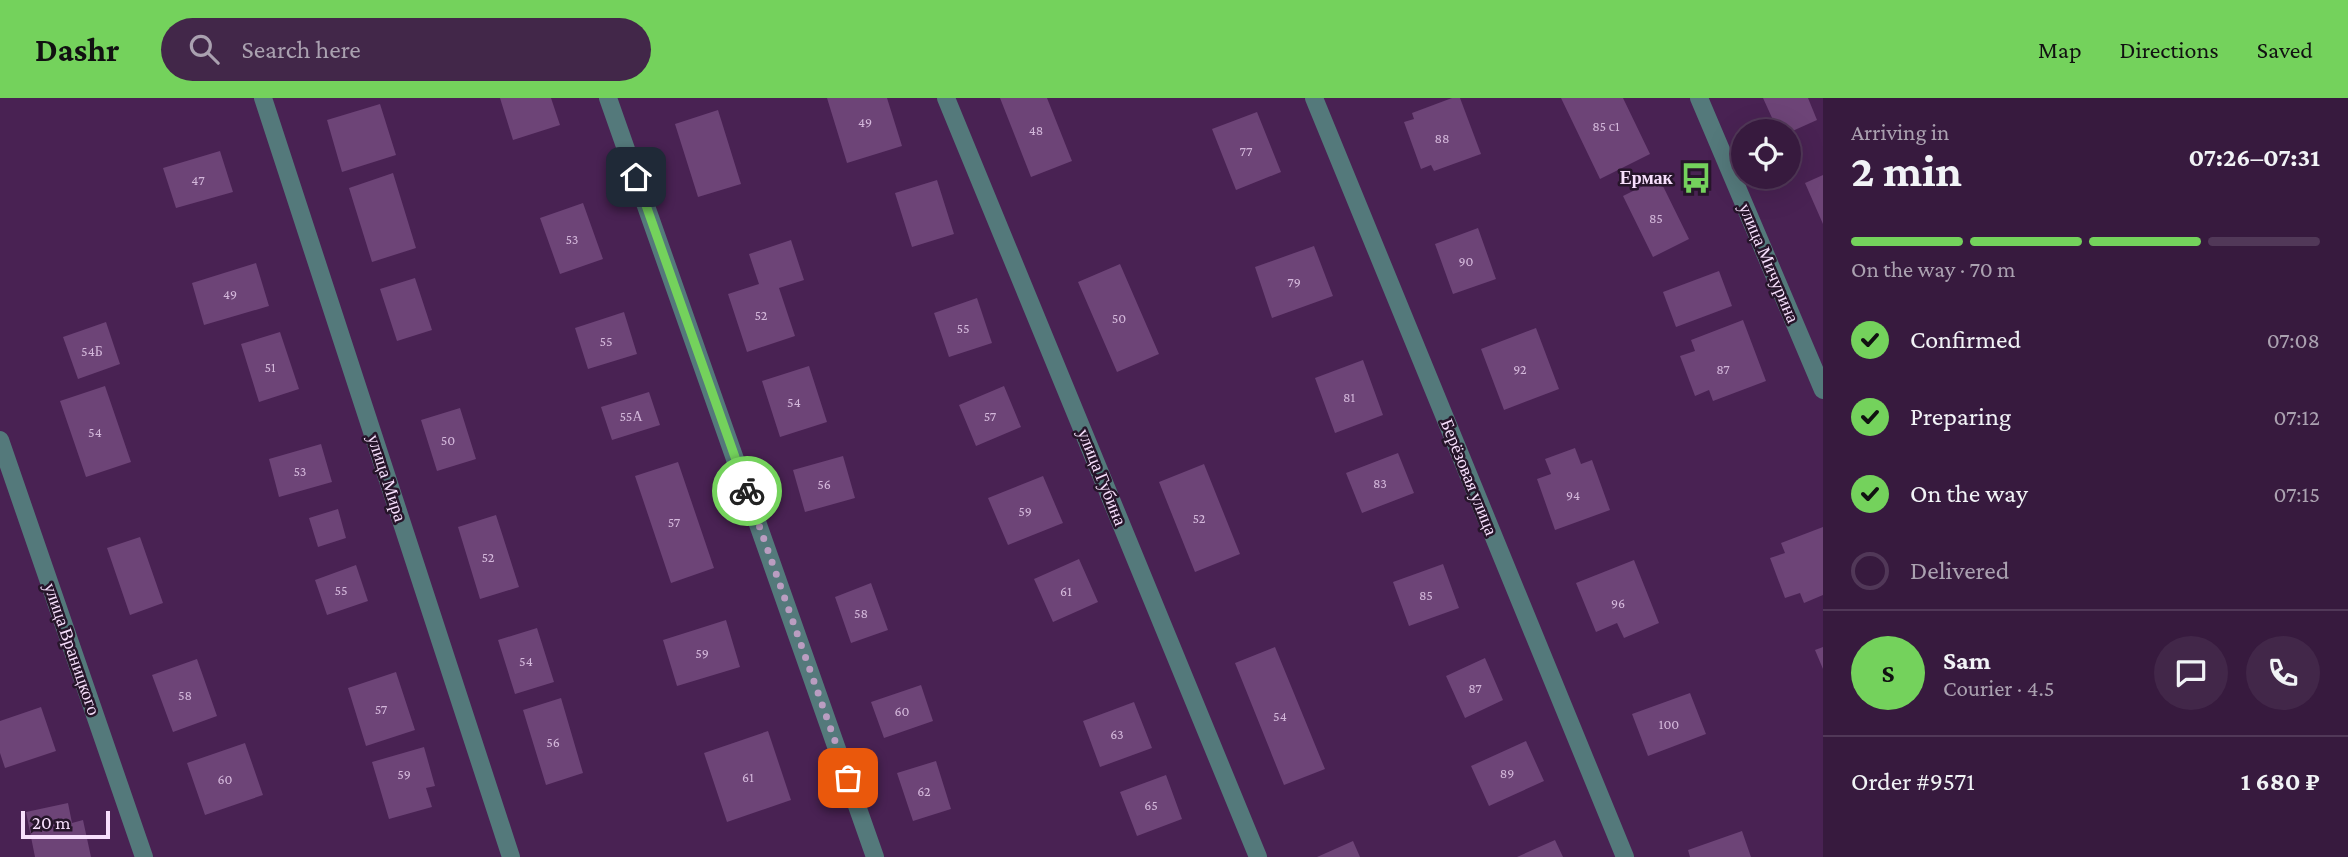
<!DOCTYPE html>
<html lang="en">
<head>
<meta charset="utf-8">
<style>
	:root { --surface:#371a3e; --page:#422749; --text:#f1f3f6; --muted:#aaa1b0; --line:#513858; --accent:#74d25c }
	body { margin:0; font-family:"Crimson Pro",serif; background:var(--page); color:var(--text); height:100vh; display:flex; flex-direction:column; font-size:26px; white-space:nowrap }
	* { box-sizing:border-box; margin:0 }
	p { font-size:23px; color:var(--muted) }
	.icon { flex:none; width:38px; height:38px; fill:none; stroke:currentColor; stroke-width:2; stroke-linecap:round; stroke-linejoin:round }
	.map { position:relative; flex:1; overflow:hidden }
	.sheet { display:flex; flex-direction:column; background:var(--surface); width:525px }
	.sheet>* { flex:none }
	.tools { position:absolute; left:1731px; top:21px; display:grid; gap:14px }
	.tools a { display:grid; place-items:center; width:70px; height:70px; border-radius:50%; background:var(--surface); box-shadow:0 7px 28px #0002,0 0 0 2px var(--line); font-size:35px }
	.scale { position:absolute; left:21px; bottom:18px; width:89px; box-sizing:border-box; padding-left:7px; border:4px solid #f7dffc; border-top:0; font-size:19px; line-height:24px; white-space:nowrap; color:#f7dffc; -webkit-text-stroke:5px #26152a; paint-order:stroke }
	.pin { position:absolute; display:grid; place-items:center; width:60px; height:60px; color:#fff; margin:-30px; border-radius:14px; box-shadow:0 4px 10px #0006 }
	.courier { position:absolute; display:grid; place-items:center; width:70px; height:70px; margin:-35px; border:5px solid #74d25c; border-radius:50%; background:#fff; color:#222; box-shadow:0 2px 9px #0007 }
	.headline em { font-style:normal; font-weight:700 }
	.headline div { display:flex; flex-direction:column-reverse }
	.headline { display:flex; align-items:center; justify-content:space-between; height:119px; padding:0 28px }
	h1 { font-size:46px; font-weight:700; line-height:52px }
	.bar { display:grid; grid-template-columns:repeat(4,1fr); gap:10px 7px; align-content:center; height:84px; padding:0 28px }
	.bar i { height:9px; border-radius:5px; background:var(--line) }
	.bar .on { background:var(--accent) }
	.bar p { grid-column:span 4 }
	.line { display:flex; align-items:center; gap:18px; padding:0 28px; border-top:2px solid var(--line) }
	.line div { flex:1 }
	.round { display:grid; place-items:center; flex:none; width:74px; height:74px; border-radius:37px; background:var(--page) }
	ol { padding:0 28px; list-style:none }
	li { display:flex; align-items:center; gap:21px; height:77px }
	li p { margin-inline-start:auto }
	li .icon { padding:7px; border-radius:50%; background:var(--accent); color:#111; stroke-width:4 }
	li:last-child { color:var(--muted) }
	li i { width:38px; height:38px; border:4px solid var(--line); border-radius:50% }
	header { display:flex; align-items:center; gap:42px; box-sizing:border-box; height:98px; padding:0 35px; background:var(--accent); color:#111 }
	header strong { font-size:33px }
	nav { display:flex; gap:38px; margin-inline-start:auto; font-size:24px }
	.search { width:490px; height:63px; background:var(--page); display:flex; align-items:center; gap:18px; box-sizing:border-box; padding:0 24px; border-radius:38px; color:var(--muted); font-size:26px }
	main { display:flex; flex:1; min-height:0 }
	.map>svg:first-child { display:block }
	.building { fill:#6d4477 }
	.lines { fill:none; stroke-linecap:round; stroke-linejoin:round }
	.minor { stroke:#54797b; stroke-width:18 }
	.done { stroke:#ba9dc1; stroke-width:7; stroke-dasharray:0 12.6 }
	.route { stroke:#74d25c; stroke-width:9 }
	.labels { text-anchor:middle; stroke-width:5; stroke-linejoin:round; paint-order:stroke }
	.number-label { font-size:14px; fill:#d4b8db }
	.poi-label { font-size:18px; font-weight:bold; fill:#f7dffc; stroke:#26152a; text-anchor:end }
	.street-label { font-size:18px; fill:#f7dffc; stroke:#26152a }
</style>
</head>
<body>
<header>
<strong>Dashr</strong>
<div class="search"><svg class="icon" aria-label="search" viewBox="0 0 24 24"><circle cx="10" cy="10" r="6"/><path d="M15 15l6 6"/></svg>Search here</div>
<nav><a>Map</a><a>Directions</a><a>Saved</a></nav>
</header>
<main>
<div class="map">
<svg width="1823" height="759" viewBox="0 0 1823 759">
	<rect width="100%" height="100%" fill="#492253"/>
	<!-- building -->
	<path class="building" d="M 500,0 L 551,0 L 560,27 L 513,42 Z
		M 827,0 L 887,0 L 902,48 L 847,65 Z
		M 1000,0 L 1047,0 L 1072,63 L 1031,79 Z
		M 1452,0 L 1460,0 L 1481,56 L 1434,73 L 1431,67 L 1421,71 L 1404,24 L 1414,21 L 1412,15 Z
		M 1561,0 L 1623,0 L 1650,56 L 1600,81 Z
		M 1763,0 L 1808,0 L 1817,22 L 1788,35 L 1778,33 Z
		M 380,6 L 396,57 L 342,74 L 327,22 Z
		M 718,12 L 741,86 L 698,99 L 675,26 Z
		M 1257,14 L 1281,74 L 1236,92 L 1212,31 Z
		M 220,53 L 233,94 L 176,110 L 163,70 Z
		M 393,75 L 416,150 L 372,164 L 349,90 Z
		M 1823,77 L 1823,126 L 1805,85 Z
		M 1659,80 L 1689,141 L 1653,159 L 1623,98 Z
		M 937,82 L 954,136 L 912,149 L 895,95 Z
		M 583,105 L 603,161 L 560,176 L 540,120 Z
		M 1478,130 L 1496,181 L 1453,196 L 1435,146 Z
		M 791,142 L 804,182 L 779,190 L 795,238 L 747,254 L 728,196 L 759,186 L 749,156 Z
		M 1314,148 L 1333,198 L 1272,220 L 1255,169 Z
		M 256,165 L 269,208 L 204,227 L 192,185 Z
		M 1120,166 L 1159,256 L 1117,274 L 1078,184 Z
		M 1719,173 L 1732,208 L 1676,229 L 1663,194 Z
		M 415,180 L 432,232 L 397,243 L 380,191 Z
		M 977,200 L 992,245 L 949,259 L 934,215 Z
		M 624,214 L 637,256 L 588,271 L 575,230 Z
		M 1743,222 L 1766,283 L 1713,303 L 1709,292 L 1695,298 L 1680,258 L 1695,253 L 1691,242 Z
		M 106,224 L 120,266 L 78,281 L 63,239 Z
		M 1536,230 L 1559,291 L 1504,312 L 1481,251 Z
		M 280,234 L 299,291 L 259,304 L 241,246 Z
		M 1363,262 L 1383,317 L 1335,335 L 1315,280 Z
		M 809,268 L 827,324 L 780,339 L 762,283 Z
		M 105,288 L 131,364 L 86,379 L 60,303 Z
		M 1004,288 L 1021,329 L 976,348 L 959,307 Z
		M 649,294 L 660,327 L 612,342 L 601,309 Z
		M 460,310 L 476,361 L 437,373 L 421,322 Z
		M 321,346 L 332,384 L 279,399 L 269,361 Z
		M 1575,350 L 1581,366 L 1592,362 L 1610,412 L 1555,432 L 1537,381 L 1551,376 L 1545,361 Z
		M 1398,355 L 1414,395 L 1362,415 L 1346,375 Z
		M 843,358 L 855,400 L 805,414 L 793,372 Z
		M 678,364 L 714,470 L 671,485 L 635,378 Z
		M 1204,366 L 1240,456 L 1195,474 L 1159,384 Z
		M 1043,378 L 1063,425 L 1008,447 L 988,400 Z
		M 338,411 L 346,440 L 318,449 L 309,420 Z
		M 496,417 L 519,489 L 480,501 L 458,429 Z
		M 1823,429 L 1823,497 L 1804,505 L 1800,495 L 1785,500 L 1770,460 L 1785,455 L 1781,445 Z
		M 140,439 L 163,505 L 130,517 L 107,450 Z
		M 1079,461 L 1098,504 L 1053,524 L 1034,481 Z
		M 1634,462 L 1659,525 L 1624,540 L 1617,525 L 1596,534 L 1576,485 Z
		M 1443,466 L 1459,510 L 1409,528 L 1393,484 Z
		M 356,467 L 368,503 L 327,517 L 315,482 Z
		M 871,485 L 888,532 L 851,545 L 835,499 Z
		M 726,522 L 740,569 L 677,588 L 663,542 Z
		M 537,530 L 554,584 L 515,596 L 498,542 Z
		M 1275,549 L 1325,671 L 1284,687 L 1235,565 Z
		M 1823,549 L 1823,571 L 1815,552 Z
		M 1485,560 L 1503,602 L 1465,620 L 1446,578 Z
		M 197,561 L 217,618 L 173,634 L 152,577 Z
		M 396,574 L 415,632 L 366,648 L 348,590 Z
		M 921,587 L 933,623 L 884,640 L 871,604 Z
		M 1690,595 L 1706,636 L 1648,658 L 1632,616 Z
		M 561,600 L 583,675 L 546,687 L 523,612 Z
		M 1134,604 L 1152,650 L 1100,669 L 1083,623 Z
		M 41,609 L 56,653 L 5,670 L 0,655 L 0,623 Z
		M 768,633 L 791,702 L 727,724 L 704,655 Z
		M 1526,643 L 1544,683 L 1489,708 L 1471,668 Z
		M 245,645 L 263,697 L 205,717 L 187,665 Z
		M 424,649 L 435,688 L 426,690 L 432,709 L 389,721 L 372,664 Z
		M 936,663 L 951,711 L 913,723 L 897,675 Z
		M 1166,677 L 1182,721 L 1137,738 L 1120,694 Z
		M 68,705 L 72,725 L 83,722 L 91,759 L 35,759 L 26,714 Z
		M 1742,733 L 1751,759 L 1690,759 L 1688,752 Z
		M 1555,742 L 1563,759 L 1517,759 Z
		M 1353,743 L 1360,759 L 1317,759 Z"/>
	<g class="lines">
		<!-- minor -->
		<path class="minor" d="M 263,0 L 511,759
			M 608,0 L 875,759
			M 946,0 L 1258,759
			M 1314,0 L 1625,759
			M 1699,0 L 1823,292
			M 0,342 L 144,759"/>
	</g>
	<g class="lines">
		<!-- done -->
		<path class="done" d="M 747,393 L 848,680"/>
		<!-- route -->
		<path class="route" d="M 636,79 L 747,393"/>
	</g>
	<!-- icons -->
	<defs>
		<symbol id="bus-bare" viewBox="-9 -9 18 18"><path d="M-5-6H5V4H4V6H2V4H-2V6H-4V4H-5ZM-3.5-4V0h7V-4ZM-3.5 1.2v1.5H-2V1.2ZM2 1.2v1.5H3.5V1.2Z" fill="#74d25c" stroke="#26152a" stroke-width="2.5" paint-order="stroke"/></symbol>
	</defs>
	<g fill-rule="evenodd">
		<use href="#bus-bare" x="1674" y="58" width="44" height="44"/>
	</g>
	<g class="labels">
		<!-- number labels -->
		<g class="number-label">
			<text x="865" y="29">49</text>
			<text x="1606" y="33">85 с1</text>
			<text x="1036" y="37">48</text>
			<text x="1442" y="45">88</text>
			<text x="1246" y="58">77</text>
			<text x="198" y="87">47</text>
			<text x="1656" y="125">85</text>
			<text x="572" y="146">53</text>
			<text x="1466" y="168">90</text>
			<text x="1294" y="189">79</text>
			<text x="230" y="201">49</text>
			<text x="761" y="222">52</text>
			<text x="1119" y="225">50</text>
			<text x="963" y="235">55</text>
			<text x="606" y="248">55</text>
			<text x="92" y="258">54Б</text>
			<text x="270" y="274">51</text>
			<text x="1520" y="276">92</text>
			<text x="1723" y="276">87</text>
			<text x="1349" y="304">81</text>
			<text x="794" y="309">54</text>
			<text x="631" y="323">55А</text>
			<text x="990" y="323">57</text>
			<text x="95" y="339">54</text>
			<text x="448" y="347">50</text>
			<text x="300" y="378">53</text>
			<text x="1380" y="390">83</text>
			<text x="824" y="391">56</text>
			<text x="1573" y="402">94</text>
			<text x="1025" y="418">59</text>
			<text x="1199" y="425">52</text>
			<text x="674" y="429">57</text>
			<text x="488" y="464">52</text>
			<text x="341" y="497">55</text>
			<text x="1066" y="498">61</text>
			<text x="1426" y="502">85</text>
			<text x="1618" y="510">96</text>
			<text x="861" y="520">58</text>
			<text x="702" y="560">59</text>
			<text x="526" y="568">54</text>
			<text x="1475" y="595">87</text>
			<text x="185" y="602">58</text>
			<text x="381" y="616">57</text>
			<text x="902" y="618">60</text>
			<text x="1280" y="623">54</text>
			<text x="1669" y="631">100</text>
			<text x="1117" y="641">63</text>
			<text x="553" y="649">56</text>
			<text x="1507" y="680">89</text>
			<text x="404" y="681">59</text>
			<text x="748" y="684">61</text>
			<text x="225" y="686">60</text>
			<text x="924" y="698">62</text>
			<text x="1151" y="712">65</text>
		</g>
		<!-- poi labels -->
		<g class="poi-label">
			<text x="1673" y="86">Ермак</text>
		</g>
		<!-- street labels -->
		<g class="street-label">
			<text transform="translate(1769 165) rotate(67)" y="6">улица Мичурина</text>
			<text transform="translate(1102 379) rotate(68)" y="6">улица Губина</text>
			<text transform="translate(1469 379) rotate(68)" y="6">Берёзовая улица</text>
			<text transform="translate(387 380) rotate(72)" y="6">улица Мира</text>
			<text transform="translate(72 551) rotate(71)" y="6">улица Враницкого</text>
		</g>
	</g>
</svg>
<div class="tools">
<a><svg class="icon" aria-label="locate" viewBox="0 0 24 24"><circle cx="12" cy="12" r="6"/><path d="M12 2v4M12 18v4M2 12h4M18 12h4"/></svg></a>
</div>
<div class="scale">20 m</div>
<div class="pin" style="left:848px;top:680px;background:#ea580c"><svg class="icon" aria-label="bag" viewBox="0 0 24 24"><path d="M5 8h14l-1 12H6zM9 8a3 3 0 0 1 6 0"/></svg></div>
<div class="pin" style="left:636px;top:79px;background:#1f2937"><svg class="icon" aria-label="home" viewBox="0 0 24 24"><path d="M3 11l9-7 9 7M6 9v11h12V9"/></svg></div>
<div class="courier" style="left:747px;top:393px"><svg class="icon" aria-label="bike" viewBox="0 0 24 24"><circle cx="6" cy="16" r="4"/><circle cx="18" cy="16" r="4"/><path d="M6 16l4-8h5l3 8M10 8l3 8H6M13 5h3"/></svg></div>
</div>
<section class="sheet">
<div class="headline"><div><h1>2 min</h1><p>Arriving in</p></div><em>07:26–07:31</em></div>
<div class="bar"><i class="on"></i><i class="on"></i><i class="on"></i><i></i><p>On the way · 70 m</p></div>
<ol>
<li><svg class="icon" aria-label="check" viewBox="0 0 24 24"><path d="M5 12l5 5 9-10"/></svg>Confirmed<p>07:08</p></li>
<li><svg class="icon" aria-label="check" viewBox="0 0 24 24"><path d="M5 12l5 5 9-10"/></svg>Preparing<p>07:12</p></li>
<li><svg class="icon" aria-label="check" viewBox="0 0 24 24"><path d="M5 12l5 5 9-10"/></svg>On the way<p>07:15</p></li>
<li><i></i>Delivered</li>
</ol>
<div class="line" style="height:126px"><b class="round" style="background:var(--accent);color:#111">S</b><div><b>Sam</b><p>Courier · 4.5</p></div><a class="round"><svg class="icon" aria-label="chat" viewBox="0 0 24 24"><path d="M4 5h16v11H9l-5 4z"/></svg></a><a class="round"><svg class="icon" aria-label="phone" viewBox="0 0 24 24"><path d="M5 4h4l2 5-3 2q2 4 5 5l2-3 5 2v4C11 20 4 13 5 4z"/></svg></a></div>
<div class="line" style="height:91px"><div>Order #9571</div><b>1 680 ₽</b></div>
</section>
</main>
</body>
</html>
